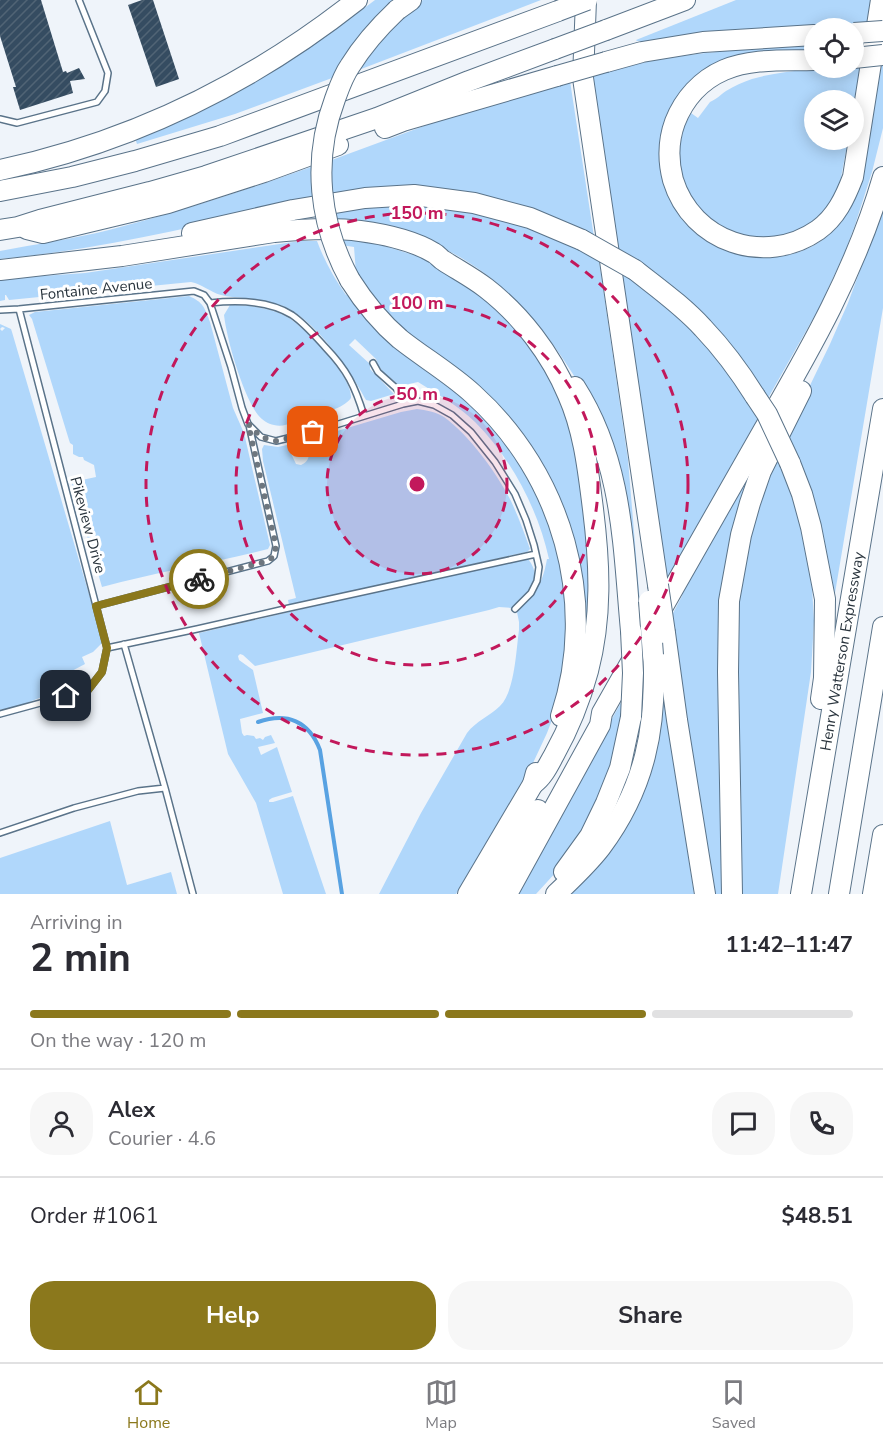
<!DOCTYPE html>
<html lang="en">
<head>
<meta charset="utf-8">
<style>
	:root { --surface:#fff; --page:#f7f7f7; --text:#2b2b33; --muted:#7c7c81; --line:#e1e1e2; --accent:#8b781c }
	body { margin:0; font-family:"Nunito Sans",sans-serif; background:var(--page); color:var(--text); height:100vh; display:flex; flex-direction:column; font-size:22px; white-space:nowrap }
	* { box-sizing:border-box; margin:0 }
	p { font-size:20px; color:var(--muted) }
	.icon { flex:none; width:33px; height:33px; fill:none; stroke:currentColor; stroke-width:2; stroke-linecap:round; stroke-linejoin:round }
	.map { position:relative; height:894px; overflow:hidden }
	.drawer { display:flex; flex-direction:column; background:var(--surface); flex:1 }
	.drawer>* { flex:none }
	.buttons { position:absolute; left:804px; top:18px; display:grid; gap:12px }
	.buttons a { display:grid; place-items:center; width:60px; height:60px; border-radius:50%; background:var(--surface); box-shadow:0 3px 15px #0003; font-size:30px }
	.pin { position:absolute; display:grid; place-items:center; width:51px; height:51px; color:#fff; margin:-26px; border-radius:12px; box-shadow:0 3px 9px #0006 }
	.courier { position:absolute; display:grid; place-items:center; width:60px; height:60px; margin:-30px; border:4px solid #8b781c; border-radius:50%; background:#fff; color:#222; box-shadow:0 2px 8px #0007 }
	.summary em { font-style:normal; font-weight:700 }
	.summary div { display:flex; flex-direction:column-reverse }
	.summary { display:flex; align-items:center; justify-content:space-between; height:102px; padding:0 30px }
	h1 { font-size:39px; font-weight:700; line-height:45px }
	.bar { display:grid; grid-template-columns:repeat(4,1fr); gap:9px 6px; align-content:center; height:72px; padding:0 30px }
	.bar i { height:8px; border-radius:4px; background:var(--line) }
	.bar .current { background:var(--accent) }
	.bar p { grid-column:span 4 }
	.line { display:flex; align-items:center; gap:15px; padding:0 30px; border-top:2px solid var(--line) }
	.line div { flex:1 }
	.round { display:grid; place-items:center; flex:none; width:63px; height:63px; border-radius:24px; background:var(--page) }
	.action { display:flex; gap:12px; margin-top:auto; padding:12px 30px }
	.action a { flex:1; height:69px; border-radius:24px; background:var(--accent); color:#fff; font-size:24px; font-weight:700; line-height:69px; text-align:center }
	.action a+a { background:var(--page); color:var(--text) }
	.menu { display:flex; justify-content:space-around; align-items:center; height:84px; border-top:2px solid var(--line); background:var(--surface); font-size:16px; color:var(--muted) }
	.menu a { display:grid; justify-items:center; gap:3px }
	.menu .current { color:var(--accent) }
	.map>svg:first-child { display:block }
	.green { fill:#b0d7fb }
	.lines { fill:none; stroke-linecap:round; stroke-linejoin:round }
	.stream { stroke:#58a2e2; stroke-width:4 }
	.building { fill:url(#building-hatch) }
	.lane-casing { stroke:#5a7389; stroke-width:8 }
	.highway-casing { stroke:#5a7389; stroke-width:22 }
	.lane { stroke:#fff; stroke-width:5 }
	.highway { stroke:#fff; stroke-width:20 }
	.highway-bridge-casing { stroke:#5a7389; stroke-width:22; stroke-linecap:butt }
	.highway-bridge { stroke:#fff; stroke-width:20 }
	.done { stroke:#6e777f; stroke-width:6; stroke-dasharray:0 10.8 }
	.route { stroke:#8b781c; stroke-width:8 }
	.ring { fill:none; stroke:#c2185b; stroke-width:3; stroke-dasharray:10 8 }
	.labels { text-anchor:middle; stroke-width:6; stroke-linejoin:round; paint-order:stroke }
	.street-label { font-size:15px; fill:#29343d; stroke:#fff }
	.centre { fill:#c2185b; stroke:#fff; stroke-width:3 }
	.ring-label { font-size:18px; text-anchor:middle; font-weight:bold; fill:#c2185b; stroke:#fff; stroke-width:6; stroke-linejoin:round; paint-order:stroke }
</style>
</head>
<body>
<div class="map">
<svg width="883" height="894" viewBox="0 0 883 894">
	<defs>
		<pattern id="building-hatch" width="6" height="6" patternUnits="userSpaceOnUse" patternTransform="scale(1.5)"><rect width="6" height="6" fill="#354c61"/><path d="M-1 1l2-2M0 6l6-6M5 7l2-2" fill="none" stroke="#516475"/></pattern>
	</defs>
	<rect width="100%" height="100%" fill="#eff4fa"/>
	<!-- green -->
	<path class="green" d="M 375,0 L 393,0 C 366,26 350,45 332,78 L 235,114 L 137,144 L 135,138 C 221,105 301,56 375,0 Z
		M 423,0 L 541,0 L 356,71 C 372,47 398,16 423,0 Z
		M 736,0 L 871,0 L 867,23 L 718,33 L 641,42 L 640,41 L 637,41 L 636,40 Z
		M 814,44 L 814,54 L 693,81 C 686,106 679,131 672,156 C 670,164 663,178 665,186 C 668,196 674,206 679,215 C 715,266 802,274 841,222 C 858,201 859,171 864,145 C 869,118 873,91 878,64 L 883,64 L 883,128 L 872,172 L 855,225 L 845,252 L 819,308 L 767,400 L 619,252 L 601,145 L 592,75 C 664,54 739,49 814,44 Z
		M 860,66 L 854,107 L 854,100 L 814,100 L 814,140 L 848,140 L 840,183 L 834,198 L 823,212 L 810,223 L 795,232 L 777,238 L 741,237 L 709,221 L 693,203 L 682,180 L 678,154 L 684,127 L 691,113 L 698,118 L 710,102 C 717,99 720,95 726,91 C 734,86 743,82 752,79 C 786,69 825,69 860,66 Z
		M 570,81 L 594,237 L 560,221 L 330,195 L 329,161 L 443,119 Z
		M 311,167 L 313,199 C 209,223 106,249 0,259 L 0,251 C 36,244 73,239 109,230 C 177,212 244,191 311,167 Z
		M 408,205 C 458,208 506,217 553,236 C 569,242 584,252 599,260 L 628,460 L 641,615 L 637,620 L 591,403 C 550,335 514,283 441,247 L 334,220 L 332,210 Z
		M 883,208 L 883,308 L 834,599 L 786,435 L 830,344 L 848,303 Z
		M 339,239 L 372,243 L 388,247 L 420,257 L 451,272 L 514,323 L 558,390 L 575,441 L 591,572 L 584,652 L 546,477 L 388,320 L 356,273 L 354,247 L 341,245 Z
		M 300,241 L 317,241 C 324,260 334,278 346,295 L 347,295 L 368,321 L 459,393 L 508,444 L 543,504 L 564,573 L 568,643 L 555,712 L 547,733 L 533,763 L 456,894 L 379,894 L 421,813 L 467,733 C 476,721 490,716 500,706 C 515,691 516,651 519,630 L 519,622 L 517,612 C 535,592 542,587 547,559 L 549,559 C 538,509 511,458 475,422 C 459,406 437,394 418,382 L 400,386 L 383,372 L 378,365 L 376,359 L 355,339 L 349,345 L 370,364 L 370,369 L 394,394 L 371,401 L 366,400 C 351,371 312,315 280,305 C 268,302 256,300 244,298 C 236,297 228,297 221,295 C 210,292 202,284 191,282 L 9,300 L 6,295 L 5,295 L 5,300 L 0,301 L 0,279 L 85,273 Z
		M 622,273 C 650,293 679,313 701,339 C 723,364 741,391 758,418 L 667,580 Z
		M 189,296 C 203,302 205,308 210,322 L 233,408 L 244,433 L 270,545 L 268,549 C 213,563 157,572 102,587 L 72,484 L 82,480 L 96,477 L 94,465 L 84,460 L 83,457 L 79,457 L 73,454 L 73,445 L 70,443 L 69,440 L 32,319 L 29,315 L 35,312 Z
		M 230,305 C 249,305 273,308 289,318 C 306,329 353,377 351,398 C 342,410 323,412 309,416 C 299,420 285,428 274,425 C 268,424 262,420 258,415 C 243,395 227,341 224,315 Z
		M 0,324 L 11,329 L 12,332 L 103,642 L 93,652 L 82,657 L 85,664 L 68,673 L 71,683 L 42,697 L 3,712 L 2,709 L 0,710 L 0,329 L 2,331 L 5,328 L 2,327 L 0,329 Z
		M 417,409 C 426,410 436,412 444,417 C 469,435 497,473 511,501 C 518,516 524,532 530,549 L 527,552 L 522,553 L 289,605 L 288,600 L 296,598 L 263,461 L 262,449 L 264,445 L 278,447 L 287,445 L 296,464 L 301,465 C 308,462 309,458 309,451 L 300,442 L 401,412 Z
		M 777,455 L 795,500 L 811,570 L 814,621 L 811,672 L 778,894 L 737,894 L 733,621 L 747,536 Z
		M 755,464 L 721,600 L 719,637 L 722,894 L 713,894 L 672,615 L 682,596 L 683,590 Z
		M 528,559 C 545,580 526,594 512,608 L 499,607 L 489,610 L 255,666 L 243,655 L 240,654 L 238,656 L 239,660 L 253,670 L 263,713 L 240,719 L 242,733 L 244,736 L 247,735 L 254,736 L 256,739 L 260,738 L 263,740 L 265,737 L 271,735 L 275,743 L 258,747 L 261,755 L 277,747 L 292,792 L 272,798 L 269,800 L 269,802 L 273,802 L 293,796 L 326,894 L 283,894 L 256,803 L 228,754 L 199,633 L 435,578 Z
		M 663,687 L 694,894 L 565,894 L 595,865 Z
		M 623,699 L 617,748 L 595,810 L 558,870 L 536,894 L 514,894 Z
		M 110,821 L 127,885 L 171,872 L 177,894 L 0,894 L 0,858 Z"/>
	<g class="lines">
		<!-- stream -->
		<path class="stream" d="M 258,722 C 287,712 309,721 320,750 L 342,894"/>
	</g>
	<!-- building -->
	<path class="building" d="M 0,0 L 41,0 L 63,72 L 66,71 L 67,73 L 79,68 L 85,79 L 70,81 L 73,93 L 20,110 L 13,87 L 16,87 L 0,36 Z
		M 142,0 L 153,0 L 179,79 L 156,87 L 128,5 Z"/>
	<g class="lines">
		<defs>
			<path id="lane" d="M 0,119 L 17,123 L 97,102 L 105,91 L 108,73 L 79,0
				M 210,303 C 237,300 268,300 292,315 C 305,324 315,336 326,348 C 347,370 355,386 364,416
				M 0,310 L 19,309 L 194,291 L 204,295 L 210,303 L 231,367 L 242,408 L 248,424 L 261,437 L 276,441 L 313,432 L 403,404 L 418,401 L 434,405 L 452,415 L 471,432 L 495,462 L 515,494 L 526,520 L 534,545 L 539,567 L 537,581 L 531,593 L 515,609
				M 373,363 L 378,372 L 396,388 L 405,403
				M 96,606 L 268,561 L 274,556 L 276,546 L 249,425
				M 124,644 L 165,788
				M 107,648 L 197,629 L 289,608 L 536,554
				M 0,714 L 88,690 L 102,672 L 107,648 L 19,309
				M 0,833 L 74,808 L 138,791 L 165,788 L 193,894"/>
			<g id="highway">
				<path d="M 586,0 L 583,78 L 658,585"/>
				<path d="M 397,10 L 411,0"/>
				<path d="M 606,30 L 685,0"/>
				<path d="M 814,60 C 785,61 752,58 724,70 C 701,80 684,99 675,122 C 668,141 668,161 673,180 C 692,242 765,267 818,230 C 836,217 845,198 853,177 L 881,0"/>
				<path d="M 606,62 L 642,52 L 703,42 L 814,35"/>
				<path d="M 385,128 L 403,121 L 557,76"/>
				<path d="M 0,170 C 131,142 252,83 357,0"/>
				<path d="M 0,191 L 72,177 L 135,161 L 220,136 L 558,11"/>
				<path d="M 27,229 L 43,233 L 168,203 L 264,172 L 338,145"/>
				<path d="M 0,230 L 18,227 L 40,220 L 150,192 L 206,176 L 377,118 L 469,81 L 555,49"/>
				<path d="M 192,233 L 293,210 L 365,198 L 414,195 L 474,203 L 530,218 L 582,240"/>
				<path d="M 0,270 L 122,256 L 274,232 C 303,229 332,227 360,231 C 383,234 414,241 434,253 C 438,255 440,259 444,261 C 458,270 473,278 486,288 C 521,315 551,354 568,395 C 584,431 588,470 593,509 C 600,565 602,617 588,671 C 580,701 569,728 554,755 C 548,766 543,777 533,784"/>
				<path d="M 635,270 C 659,289 683,306 703,328 C 723,349 740,372 755,396"/>
				<path d="M 350,280 C 364,302 380,322 400,339 C 424,358 450,373 473,394 C 562,474 599,602 561,716"/>
				<path d="M 575,387 C 623,462 623,545 631,631"/>
				<path d="M 790,463 L 802,494 L 811,527 L 825,599 L 824,678 L 821,699"/>
				<path d="M 657,617 C 693,555 728,493 763,431 C 811,348 856,270 883,177"/>
				<path d="M 665,633 L 677,720 L 705,894"/>
				<path d="M 564,872 L 590,836 L 606,803 L 620,768 L 631,717"/>
				<path d="M 468,894 L 533,784 L 536,773"/>
				<path d="M 486,894 L 538,810"/>
				<path d="M 507,894 L 600,725 L 602,713 L 635,655"/>
				<path d="M 556,894 C 572,879 588,864 601,847 C 645,788 657,727 653,655"/>
				<path d="M 732,894 L 728,672 L 729,601 L 741,535 L 750,503 L 761,471 L 801,391"/>
				<path id="s1" d="M 801,894 L 883,409"/>
				<path d="M 839,894 L 883,627"/>
				<path d="M 873,894 L 883,835"/>
			</g>
		</defs>
		<!-- lane casing -->
		<use href="#lane" class="lane-casing"/>
		<!-- highway casing -->
		<use href="#highway" class="highway-casing"/>
		<!-- lane -->
		<use href="#lane" class="lane"/>
		<!-- highway -->
		<use href="#highway" class="highway"/>
		<defs>
			<path id="highway-bridge" d="M 558,11 L 587,0
				M 854,33 L 883,31
				M 555,49 L 606,30
				M 854,58 L 883,55
				M 557,76 L 606,62
				M 582,240 L 635,270
				M 350,280 C 319,224 312,160 335,99 C 339,88 343,76 350,66 C 363,45 379,27 397,10
				M 755,396 L 767,414 L 790,463
				M 658,585 L 665,633
				M 649,601 L 653,655
				M 631,631 L 633,673 L 631,717"/>
		</defs>
		<!-- highway-bridge casing -->
		<use href="#highway-bridge" class="highway-bridge-casing"/>
		<!-- highway-bridge -->
		<use href="#highway-bridge" class="highway-bridge"/>
	</g>
	<g class="lines">
		<!-- done -->
		<path class="done" d="M 199,579 L 268,561 L 274,556 L 276,546 L 248,424 L 261,437 L 276,441 L 313,432"/>
		<!-- route -->
		<path class="route" d="M 66,696 L 88,690 L 102,672 L 107,648 L 96,606 L 199,579"/>
	</g>
	<!-- distance rings -->
	<circle cx="417" cy="484" r="90" fill="#c2185b" fill-opacity=".12"/>
	<g class="ring">
		<circle cx="417" cy="484" r="90"/>
		<circle cx="417" cy="484" r="181"/>
		<circle cx="417" cy="484" r="271"/>
	</g>
	<g class="labels">
		<!-- street labels -->
		<g class="street-label">
			<text transform="translate(96 289) rotate(-6)" y="5">Fontaine Avenue</text>
			<text transform="translate(88 525) rotate(75)" y="5">Pikeview Drive</text>
			<text dy="5" stroke="none"><textPath href="#s1" startOffset="246">Henry Watterson Expressway</textPath></text>
		</g>
	</g>
	<circle cx="417" cy="484" r="9" class="centre"/>
	<g class="ring-label">
		<text x="417" y="219">150 m</text>
		<text x="417" y="309">100 m</text>
		<text x="417" y="400">50 m</text>
	</g>
</svg>
<div class="buttons">
<a><svg class="icon" aria-label="locate" viewBox="0 0 24 24"><circle cx="12" cy="12" r="6"/><path d="M12 2v4M12 18v4M2 12h4M18 12h4"/></svg></a>
<a><svg class="icon" aria-label="layers" viewBox="0 0 24 24"><path d="M12 4l9 5-9 5-9-5zM3 14l9 5 9-5"/></svg></a>
</div>
<div class="pin" style="left:313px;top:432px;background:#ea580c"><svg class="icon" aria-label="bag" viewBox="0 0 24 24"><path d="M5 8h14l-1 12H6zM9 8a3 3 0 0 1 6 0"/></svg></div>
<div class="pin" style="left:66px;top:696px;background:#1f2937"><svg class="icon" aria-label="home" viewBox="0 0 24 24"><path d="M3 11l9-7 9 7M6 9v11h12V9"/></svg></div>
<div class="courier" style="left:199px;top:579px"><svg class="icon" aria-label="bike" viewBox="0 0 24 24"><circle cx="6" cy="16" r="4"/><circle cx="18" cy="16" r="4"/><path d="M6 16l4-8h5l3 8M10 8l3 8H6M13 5h3"/></svg></div>
</div>
<section class="drawer">
<div class="summary"><div><h1>2 min</h1><p>Arriving in</p></div><em>11:42–11:47</em></div>
<div class="bar"><i class="current"></i><i class="current"></i><i class="current"></i><i></i><p>On the way · 120 m</p></div>
<div class="line" style="height:108px"><a class="round"><svg class="icon" aria-label="person" viewBox="0 0 24 24"><circle cx="12" cy="8" r="4"/><path d="M4 21q1-7 8-7t8 7"/></svg></a><div><b>Alex</b><p>Courier · 4.6</p></div><a class="round"><svg class="icon" aria-label="chat" viewBox="0 0 24 24"><path d="M4 5h16v11H9l-5 4z"/></svg></a><a class="round"><svg class="icon" aria-label="phone" viewBox="0 0 24 24"><path d="M5 4h4l2 5-3 2q2 4 5 5l2-3 5 2v4C11 20 4 13 5 4z"/></svg></a></div>
<div class="line" style="height:78px"><div>Order #1061</div><b>$48.51</b></div>
<div class="action"><a>Help</a><a>Share</a></div>
</section>
<nav class="menu">
<a class="current"><svg class="icon" aria-label="home" viewBox="0 0 24 24"><path d="M3 11l9-7 9 7M6 9v11h12V9"/></svg>Home</a>
<a><svg class="icon" aria-label="map" viewBox="0 0 24 24"><path d="M3 6l6-2 6 2 6-2v14l-6 2-6-2-6 2zM9 4v14M15 6v14"/></svg>Map</a>
<a><svg class="icon" aria-label="saved" viewBox="0 0 24 24"><path d="M7 4h10v16l-5-4-5 4z"/></svg>Saved</a>
</nav>
</body>
</html>
